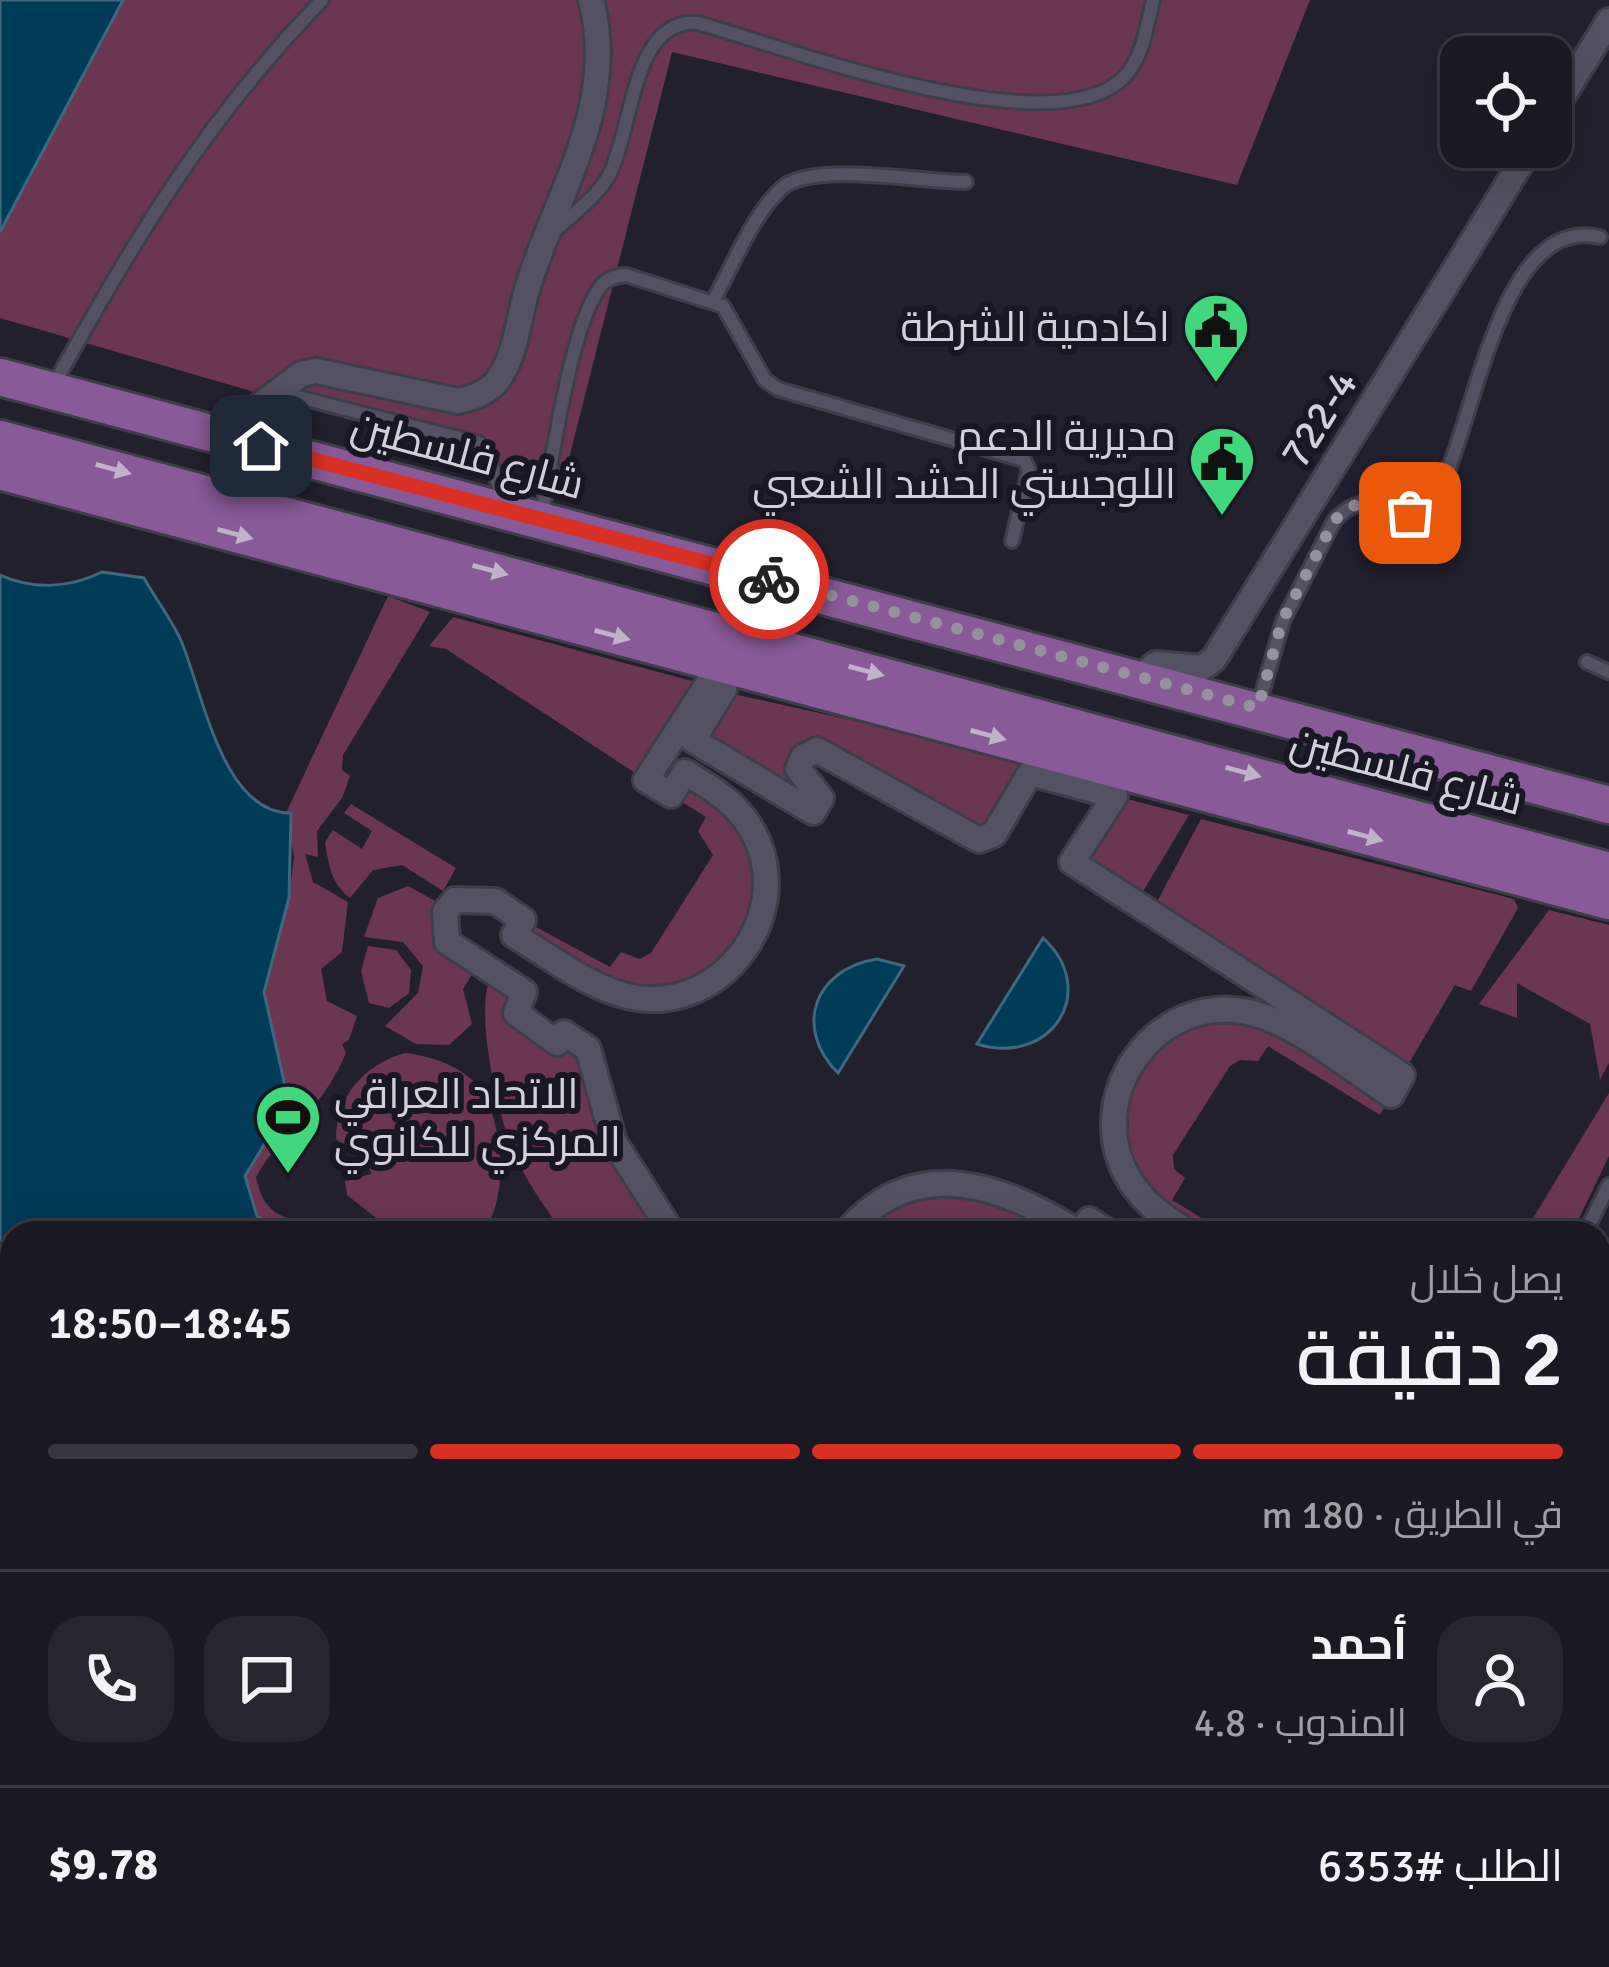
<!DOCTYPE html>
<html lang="ar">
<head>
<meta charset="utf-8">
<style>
	:root { --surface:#1a1822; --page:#27252f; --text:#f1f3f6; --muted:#9fa0a5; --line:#383740; --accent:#d93025 }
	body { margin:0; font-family:Signika,Cairo,sans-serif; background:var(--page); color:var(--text); direction:rtl; height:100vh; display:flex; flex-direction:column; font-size:45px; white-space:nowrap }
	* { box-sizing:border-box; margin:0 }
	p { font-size:39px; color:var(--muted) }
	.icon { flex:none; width:66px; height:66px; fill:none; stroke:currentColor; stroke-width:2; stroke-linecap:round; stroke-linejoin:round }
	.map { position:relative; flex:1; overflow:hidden; direction:ltr }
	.panel { position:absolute; left:0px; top:1221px; width:1611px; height:747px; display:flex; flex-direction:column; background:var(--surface); border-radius:36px 36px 0 0; box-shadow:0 12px 48px #0002,0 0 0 3px var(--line); direction:rtl }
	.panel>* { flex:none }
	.tools { position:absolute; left:1440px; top:36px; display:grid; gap:24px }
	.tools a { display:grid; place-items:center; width:132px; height:132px; border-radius:24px; background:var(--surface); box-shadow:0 12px 48px #0002,0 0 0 3px var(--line); font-size:60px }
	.pin { position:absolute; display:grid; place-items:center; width:102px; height:102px; color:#fff; margin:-51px; border-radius:24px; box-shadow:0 6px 18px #0006 }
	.courier { position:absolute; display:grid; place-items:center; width:120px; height:120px; margin:-60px; border:9px solid #d93025; border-radius:50%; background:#fff; color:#222; box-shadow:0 3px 15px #0007 }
	.head em { font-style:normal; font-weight:600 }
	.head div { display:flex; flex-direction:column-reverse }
	.head { display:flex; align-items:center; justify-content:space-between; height:204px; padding:0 48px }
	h1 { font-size:78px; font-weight:600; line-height:90px }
	.bar { display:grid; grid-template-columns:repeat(4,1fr); gap:18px 12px; align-content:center; height:144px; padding:0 48px }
	.bar i { height:15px; border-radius:9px; background:var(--line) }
	.bar .selected { background:var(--accent) }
	.bar p { grid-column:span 4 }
	.line { display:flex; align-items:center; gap:30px; padding:0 48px; border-top:3px solid var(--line) }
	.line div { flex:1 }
	.round { display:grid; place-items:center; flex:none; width:126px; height:126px; border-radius:36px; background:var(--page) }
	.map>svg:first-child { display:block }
	.green { fill:#6b3652 }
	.water { fill:#003b57; stroke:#3f687e; stroke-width:3 }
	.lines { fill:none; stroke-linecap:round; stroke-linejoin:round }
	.lane-casing { stroke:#3f3d49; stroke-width:18 }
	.street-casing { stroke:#3f3d49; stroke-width:30 }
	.primary-casing { stroke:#3f3d49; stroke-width:42 }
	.lane { stroke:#545262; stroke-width:12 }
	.street { stroke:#545262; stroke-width:24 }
	.primary { stroke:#885a97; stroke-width:36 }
	.oneway { fill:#c0b2c9 }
	.done { stroke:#95929e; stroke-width:12; stroke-dasharray:0 21.6 }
	.route { stroke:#d93025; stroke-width:15 }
	.labels { text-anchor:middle; stroke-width:12; stroke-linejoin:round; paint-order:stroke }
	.poi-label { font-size:42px; fill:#d2d0da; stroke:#191724; text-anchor:end }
	.street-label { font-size:42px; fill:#d2d0da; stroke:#191724 }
</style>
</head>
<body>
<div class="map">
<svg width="1609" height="1967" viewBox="0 0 1609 1967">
	<rect width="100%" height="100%" fill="#23202e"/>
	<!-- green -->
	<path class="green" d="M 0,0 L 1310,0 L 1237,185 L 672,52 L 563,482 L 0,318 Z
		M 388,596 L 430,612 L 343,755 L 342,770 L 350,776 L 342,798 L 317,831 L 318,857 L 305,854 L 313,882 L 348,902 L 342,952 L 321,969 L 327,1001 L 357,1016 L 349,1040 L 342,1044 L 346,1053 C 321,1113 283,1129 256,1177 C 268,1237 311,1212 358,1233 L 275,1227 L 257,1216 L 245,1176 L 276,1125 L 264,992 L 289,898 L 294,857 L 286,813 Z
		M 453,617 L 707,685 L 646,780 L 446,649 L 429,646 Z
		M 729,693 L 1021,758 L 1027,762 L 994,834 L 811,752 L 813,812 L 693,740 Z
		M 685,772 L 726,797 L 766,892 L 735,963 L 649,998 L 514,935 L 523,920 L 610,967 L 621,952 L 640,959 L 651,953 L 713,855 L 698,831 L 706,817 L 671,795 Z
		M 1115,796 L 1189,815 L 1136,903 L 1072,862 Z
		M 351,804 L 456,868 L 443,891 L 402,865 L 373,870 L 350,898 C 331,883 329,866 325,842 L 333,830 L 362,849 L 372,831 L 344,813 Z
		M 1201,819 L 1514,899 L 1518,908 L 1471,991 L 1455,985 L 1402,1075 L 1151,913 Z
		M 408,886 L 437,902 L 479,963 L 463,989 L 472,1024 L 449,1045 L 416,1044 L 385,1026 L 418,993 L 423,966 L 403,942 L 364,937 L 378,898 Z
		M 1549,910 L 1609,925 L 1609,1063 L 1600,1080 L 1590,1024 L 1517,983 L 1517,1018 L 1479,1004 Z
		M 368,946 L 396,950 L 411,970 L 409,993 L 389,1008 L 369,1003 L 361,971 Z
		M 493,972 L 517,1006 L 588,1049 L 596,1092 L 664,1229 L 645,1219 L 638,1233 L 562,1233 C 546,1207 526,1182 514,1153 C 498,1117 472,1005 493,972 Z
		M 1243,1011 L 1391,1095 L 1380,1115 L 1268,1046 L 1258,1061 L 1240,1060 L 1230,1066 L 1173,1155 L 1174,1169 L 1185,1178 L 1172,1200 L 1213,1225 L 1208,1233 C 1157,1233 1136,1170 1113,1131 L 1156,1034 Z
		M 405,1053 C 430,1056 456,1064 474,1082 C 505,1114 510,1200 482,1233 L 395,1233 L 347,1195 L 345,1181 L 371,1174 L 365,1148 L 354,1152 L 336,1139 C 336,1096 365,1064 405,1053 Z
		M 1609,1093 L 1609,1156 L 1572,1233 L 1524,1233 Z
		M 963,1183 L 1062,1233 L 846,1233 L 867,1211 Z"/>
	<!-- water -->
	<path class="water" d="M 0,0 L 123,0 L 0,232 Z
		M 102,572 L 144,578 C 156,600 173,621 182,643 C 203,694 223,814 291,813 L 289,898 L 264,992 L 285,1086 L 276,1125 L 245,1176 L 257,1216 L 275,1227 L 323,1233 L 12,1233 L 12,1829 L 0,1835 L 0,575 C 33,590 70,588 102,572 Z
		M 1043,938 C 1100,990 1052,1067 977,1044 Z
		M 877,959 L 904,966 L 838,1073 C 793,1028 814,969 877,959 Z"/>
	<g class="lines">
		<defs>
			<path id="lane" d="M 556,230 C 574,213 597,197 609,175 C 633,129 632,17 698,23 C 787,48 1054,149 1124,77 C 1143,58 1147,25 1153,0
				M 713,301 C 733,266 752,215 782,188 C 812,161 922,182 966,182
				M 53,386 C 136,238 203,123 322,0
				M 278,392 L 479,443 L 489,455 L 504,503
				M 541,518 C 552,465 570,324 601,286 C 607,278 616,276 626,275 L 723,306 L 765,380 L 778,389 L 1024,460 L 1029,470 L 1012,541
				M 1587,662 L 1609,672
				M 1258,707 L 1283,621 L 1334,521 C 1358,494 1379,502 1410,513 L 1432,503 C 1475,440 1494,213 1600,237
				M 1585,1233 L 1609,1185
				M 1235,1967 L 1240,1956"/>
			<path id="street" d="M 1551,115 L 1609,21
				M 220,436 L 301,374 L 316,371 L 458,401 C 473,398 488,393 498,380 C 517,354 519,313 529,283 C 559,189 618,103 591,0
				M 1140,677 L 1156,664 L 1202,668 L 1214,659 L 1531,147
				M 672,1233 L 614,1142 L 588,1049 L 564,1033 L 557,1043 L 516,1013 L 524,992 L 447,942 L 445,912 L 455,900 L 495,901 L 523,920 L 514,935 C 551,957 593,991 637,998 C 722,1010 791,919 757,840 C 742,806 715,790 685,772 L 671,795 L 646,780 L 707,685 L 724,689 L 693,740 L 813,812 L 821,798 L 798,769 L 803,757 L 817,750 L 979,840 L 994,834 L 1030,773 L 1115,796 L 1072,862 L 1402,1075 L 1391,1095 C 1348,1068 1298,1023 1248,1012 C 1155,992 1081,1098 1129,1179 C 1144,1204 1165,1218 1190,1233
				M 846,1233 C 914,1152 1004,1185 1079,1233
				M 1080,1233 L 1089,1220 L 1110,1233"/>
			<path id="primary" d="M 0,377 L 1609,805
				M 0,439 L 1609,871
				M 0,471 L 1609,901"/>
		</defs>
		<!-- lane casing -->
		<use href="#lane" class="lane-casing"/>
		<!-- street casing -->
		<use href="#street" class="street-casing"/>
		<!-- primary casing -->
		<use href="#primary" class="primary-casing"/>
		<!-- lane -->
		<use href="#lane" class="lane"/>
		<!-- street -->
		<use href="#street" class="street"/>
		<!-- primary -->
		<use href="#primary" class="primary"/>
	</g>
	<!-- one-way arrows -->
	<defs><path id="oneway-solid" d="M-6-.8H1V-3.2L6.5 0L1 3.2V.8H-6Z" transform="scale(3)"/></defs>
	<g class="oneway">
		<use href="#oneway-solid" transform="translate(113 469) rotate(15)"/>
		<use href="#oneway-solid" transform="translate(235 534) rotate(15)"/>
		<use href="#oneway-solid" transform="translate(490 570) rotate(15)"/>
		<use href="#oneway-solid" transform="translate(612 635) rotate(15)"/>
		<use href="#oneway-solid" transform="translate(866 671) rotate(15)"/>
		<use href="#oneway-solid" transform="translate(988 735) rotate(15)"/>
		<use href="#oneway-solid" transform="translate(1243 772) rotate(15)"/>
		<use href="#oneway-solid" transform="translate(1365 836) rotate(15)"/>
	</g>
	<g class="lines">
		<!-- done -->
		<path class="done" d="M 769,579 L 1258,708 L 1282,621 L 1334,521 C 1358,494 1379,502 1410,513"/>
		<!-- route -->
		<path class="route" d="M 261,446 L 769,579"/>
	</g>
	<!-- icons -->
	<defs>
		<symbol id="civic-pin" viewBox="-11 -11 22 30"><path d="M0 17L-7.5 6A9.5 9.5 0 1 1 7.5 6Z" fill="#41d77c" stroke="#191724"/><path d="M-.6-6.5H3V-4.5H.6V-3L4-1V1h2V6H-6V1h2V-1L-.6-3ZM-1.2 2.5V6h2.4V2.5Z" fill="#111"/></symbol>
		<symbol id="stadium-pin" viewBox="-11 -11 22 30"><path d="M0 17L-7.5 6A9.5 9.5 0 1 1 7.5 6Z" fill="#41d77c" stroke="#191724"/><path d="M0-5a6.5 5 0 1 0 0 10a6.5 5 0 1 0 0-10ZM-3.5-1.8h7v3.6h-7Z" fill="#111"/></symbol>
	</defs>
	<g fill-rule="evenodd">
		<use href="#civic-pin" x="1178" y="288" width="76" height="104"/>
		<use href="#civic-pin" x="1184" y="421" width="76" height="104"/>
		<use href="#stadium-pin" x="250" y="1079" width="76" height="104"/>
	</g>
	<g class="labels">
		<!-- poi labels -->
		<g class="poi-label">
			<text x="1170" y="341">اكادمية الشرطة</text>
			<text x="1176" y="450">مديرية الدعم<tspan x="1176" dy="48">اللوجستي الحشد الشعبي</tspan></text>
			<text x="334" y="1108" text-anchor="start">الاتحاد العراقي<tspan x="334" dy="48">المركزي للكانوي</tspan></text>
		</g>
		<!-- street labels -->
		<g class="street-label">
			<text transform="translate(1318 418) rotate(-58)" y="15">722-4</text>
			<text transform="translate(468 454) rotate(15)" y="15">شارع فلسطين</text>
			<text transform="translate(1407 770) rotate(15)" y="15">شارع فلسطين</text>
		</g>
	</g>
</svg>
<div class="tools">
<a><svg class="icon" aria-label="locate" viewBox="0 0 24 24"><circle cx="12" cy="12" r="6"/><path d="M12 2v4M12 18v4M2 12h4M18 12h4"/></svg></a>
</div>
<div class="pin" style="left:1410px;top:513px;background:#ea580c"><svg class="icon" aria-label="bag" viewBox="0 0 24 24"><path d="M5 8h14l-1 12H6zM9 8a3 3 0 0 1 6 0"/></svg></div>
<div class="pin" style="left:261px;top:446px;background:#1f2937"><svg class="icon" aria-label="home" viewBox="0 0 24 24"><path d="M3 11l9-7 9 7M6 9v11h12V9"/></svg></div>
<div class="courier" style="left:769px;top:579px"><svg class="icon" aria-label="bike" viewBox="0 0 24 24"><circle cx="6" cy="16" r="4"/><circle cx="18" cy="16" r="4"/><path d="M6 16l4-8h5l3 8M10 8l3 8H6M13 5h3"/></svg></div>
<section class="panel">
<div class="head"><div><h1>2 دقيقة</h1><p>يصل خلال</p></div><em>18:45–18:50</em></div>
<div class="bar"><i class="selected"></i><i class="selected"></i><i class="selected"></i><i></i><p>في الطريق · 180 m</p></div>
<div class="line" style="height:216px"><a class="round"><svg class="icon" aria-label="person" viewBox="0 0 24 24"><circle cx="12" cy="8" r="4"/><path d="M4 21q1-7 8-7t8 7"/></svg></a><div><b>أحمد</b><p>المندوب · 4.8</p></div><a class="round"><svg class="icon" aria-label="chat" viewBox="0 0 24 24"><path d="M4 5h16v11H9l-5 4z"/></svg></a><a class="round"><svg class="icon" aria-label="phone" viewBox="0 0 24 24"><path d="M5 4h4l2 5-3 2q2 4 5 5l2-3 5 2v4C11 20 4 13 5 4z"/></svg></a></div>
<div class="line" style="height:156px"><div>الطلب #6353</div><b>$9.78</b></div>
</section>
</div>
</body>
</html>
